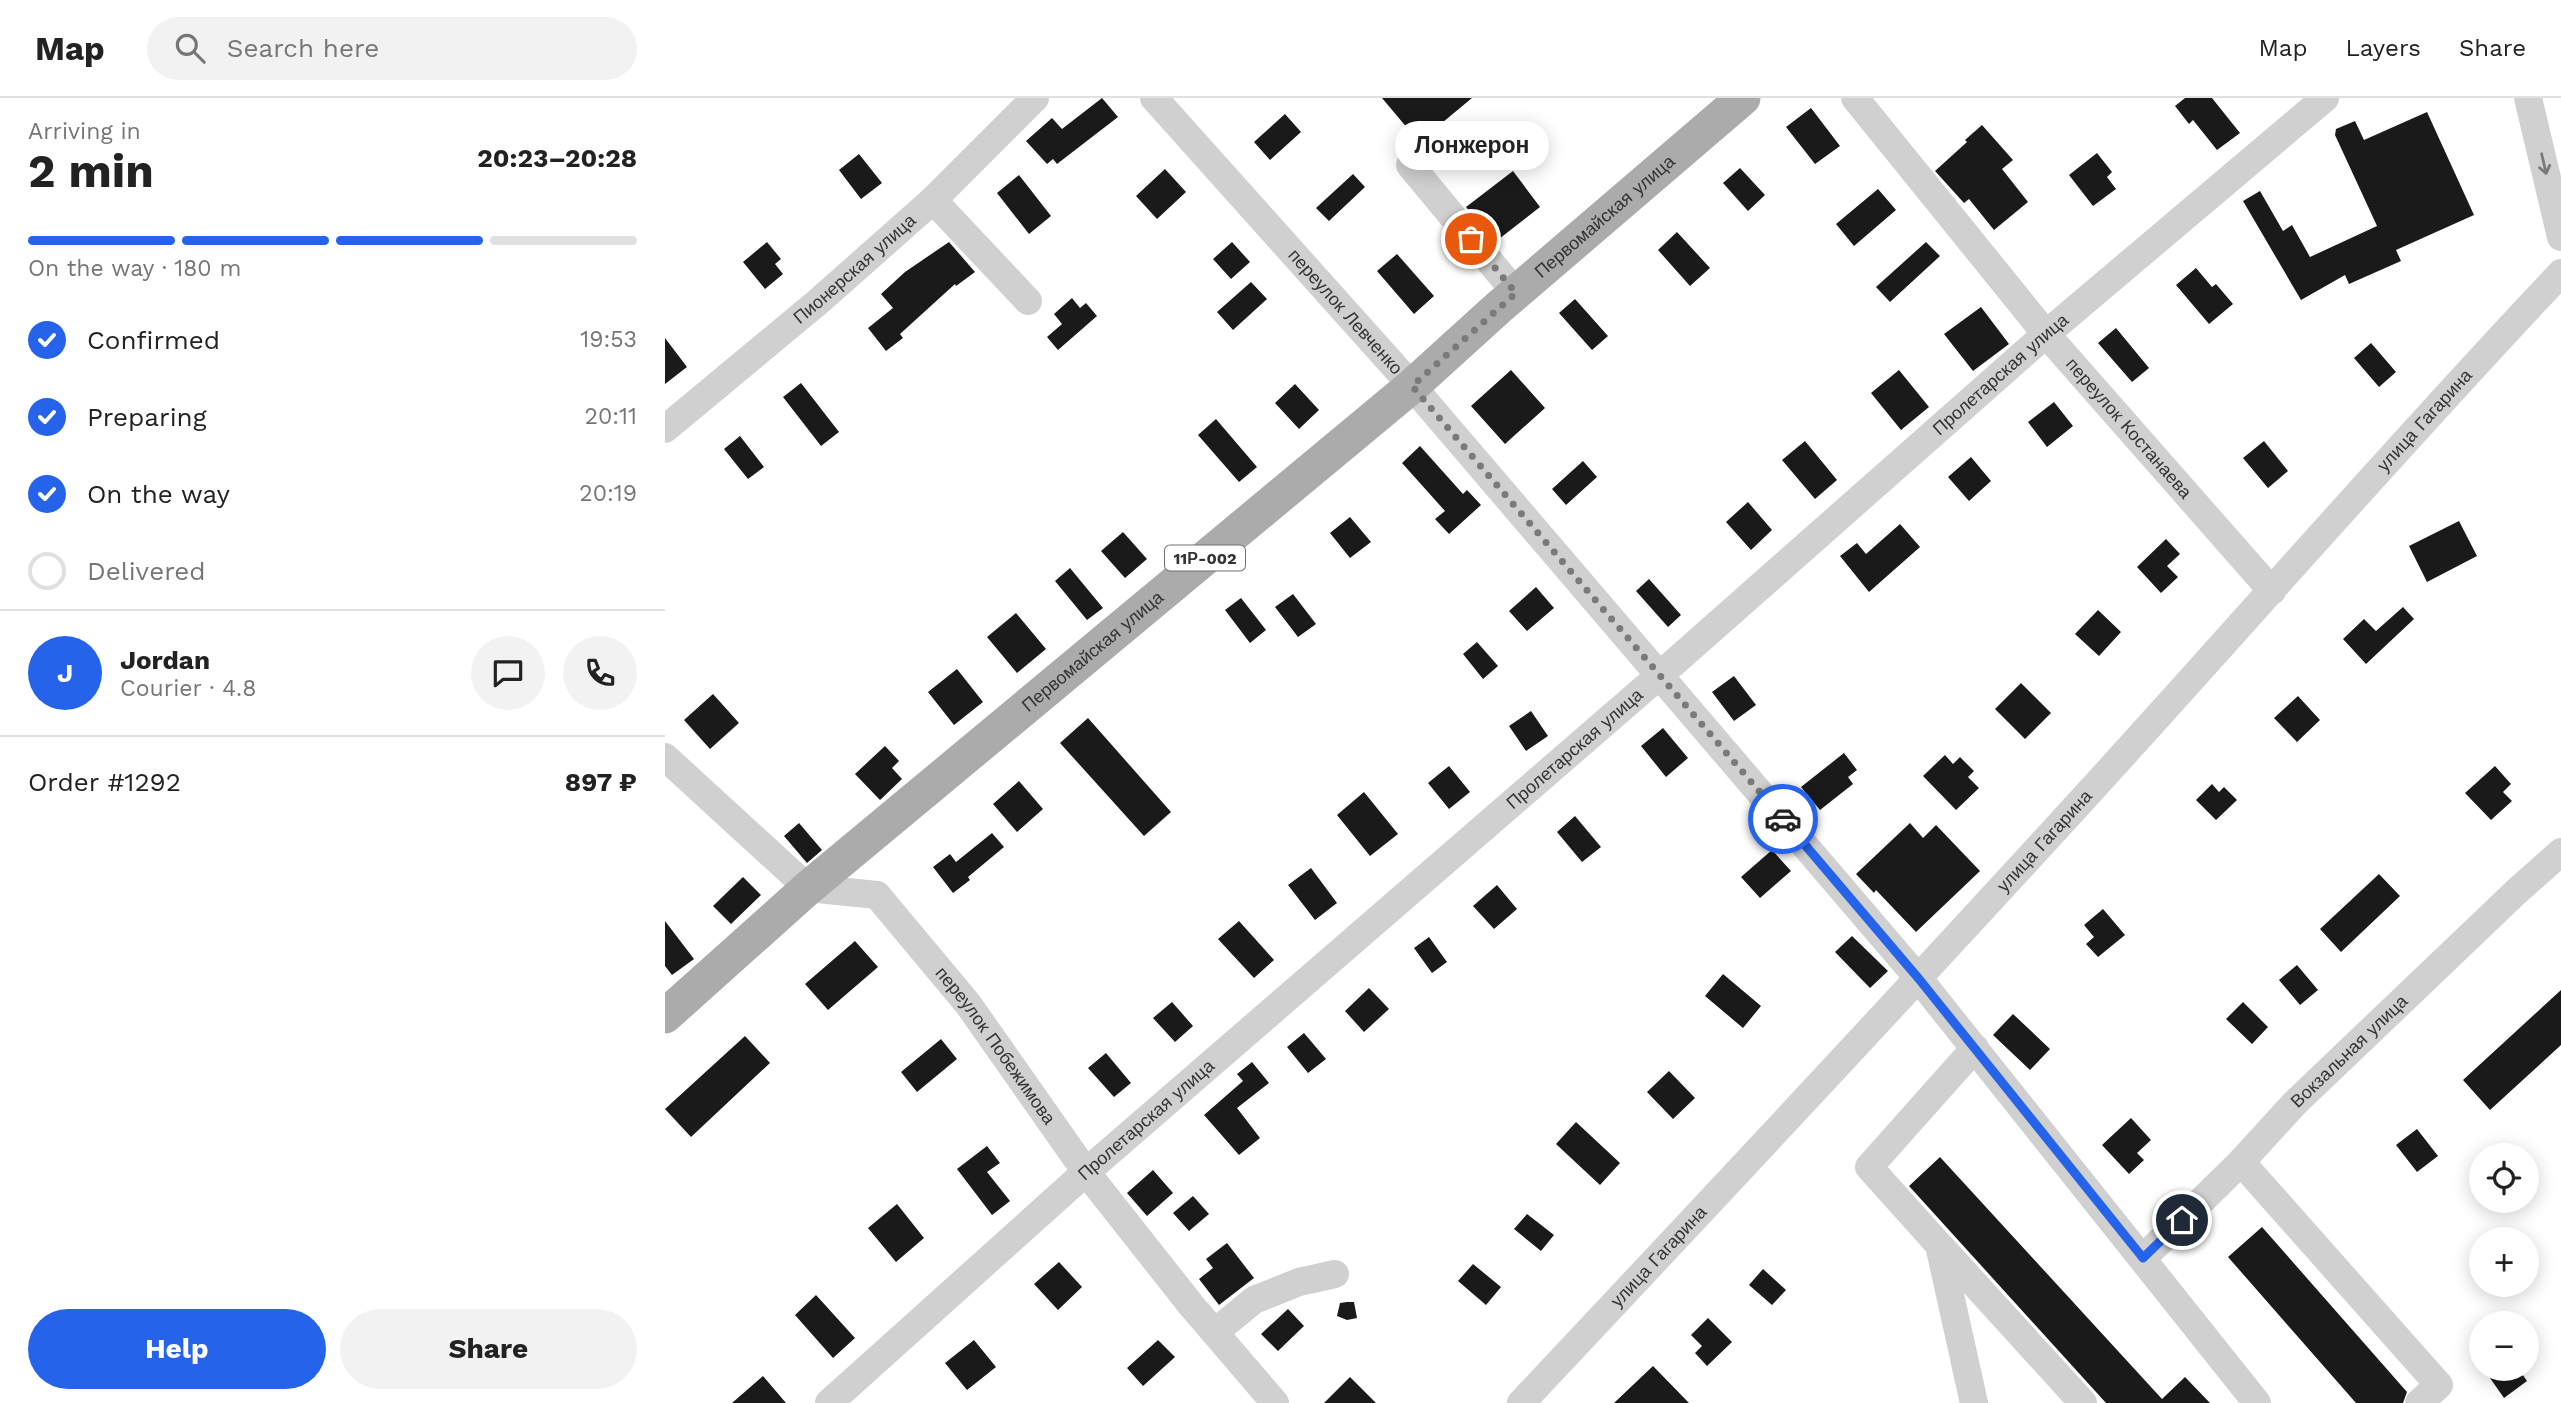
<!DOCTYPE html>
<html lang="en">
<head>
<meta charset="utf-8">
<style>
	:root { --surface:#fff; --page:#f2f2f2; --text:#222; --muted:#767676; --line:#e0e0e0; --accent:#2563eb }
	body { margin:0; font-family:"Work Sans",sans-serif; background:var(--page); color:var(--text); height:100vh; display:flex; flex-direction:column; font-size:26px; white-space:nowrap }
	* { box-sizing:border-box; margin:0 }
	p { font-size:23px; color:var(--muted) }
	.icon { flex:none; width:38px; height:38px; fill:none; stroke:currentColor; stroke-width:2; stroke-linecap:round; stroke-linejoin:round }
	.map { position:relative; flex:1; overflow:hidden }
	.panel { display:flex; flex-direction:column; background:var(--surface); width:665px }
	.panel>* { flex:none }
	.buttons { position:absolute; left:1804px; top:1045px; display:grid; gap:14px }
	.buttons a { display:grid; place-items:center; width:70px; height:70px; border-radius:50%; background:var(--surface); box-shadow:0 4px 18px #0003; font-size:35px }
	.pin { position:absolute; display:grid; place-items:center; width:60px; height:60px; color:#fff; margin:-30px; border:4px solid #fff; border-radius:50%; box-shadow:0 2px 7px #0007 }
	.courier { position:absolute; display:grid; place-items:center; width:70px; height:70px; margin:-35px; border:5px solid #2563eb; border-radius:50%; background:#fff; color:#222; box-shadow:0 2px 9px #0007 }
	.bubble { position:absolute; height:49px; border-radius:24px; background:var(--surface); box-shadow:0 4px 18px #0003; font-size:23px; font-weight:700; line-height:49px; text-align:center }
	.head em { font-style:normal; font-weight:700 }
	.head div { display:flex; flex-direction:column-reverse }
	.head { display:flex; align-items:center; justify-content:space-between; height:119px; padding:0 28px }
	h1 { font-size:46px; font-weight:700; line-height:52px }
	.bar { display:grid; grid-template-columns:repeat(4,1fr); gap:10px 7px; align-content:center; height:84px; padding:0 28px }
	.bar i { height:9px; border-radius:5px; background:var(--line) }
	.bar .current { background:var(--accent) }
	.bar p { grid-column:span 4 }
	.line { display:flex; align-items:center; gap:18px; padding:0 28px; border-top:2px solid var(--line) }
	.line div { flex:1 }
	.round { display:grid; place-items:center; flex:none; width:74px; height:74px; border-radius:37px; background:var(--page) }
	ol { padding:0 28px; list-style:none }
	li { display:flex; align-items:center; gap:21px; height:77px }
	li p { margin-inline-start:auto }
	li .icon { padding:7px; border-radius:50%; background:var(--accent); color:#fff; stroke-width:4 }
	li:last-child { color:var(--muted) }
	li i { width:38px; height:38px; border:4px solid var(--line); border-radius:50% }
	.primary-button { display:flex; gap:14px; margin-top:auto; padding:14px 28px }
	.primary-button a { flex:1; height:80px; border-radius:42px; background:var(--accent); color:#fff; font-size:28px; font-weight:700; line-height:80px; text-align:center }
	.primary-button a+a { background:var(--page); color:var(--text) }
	header { display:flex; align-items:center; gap:42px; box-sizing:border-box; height:98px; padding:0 35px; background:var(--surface); border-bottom:2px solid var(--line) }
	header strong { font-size:33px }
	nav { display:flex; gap:38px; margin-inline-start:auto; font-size:24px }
	.search { width:490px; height:63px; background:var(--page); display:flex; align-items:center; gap:18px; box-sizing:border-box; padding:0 24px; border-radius:38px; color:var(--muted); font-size:26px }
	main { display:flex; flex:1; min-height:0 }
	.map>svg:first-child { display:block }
	.building { fill:#1a1a1a }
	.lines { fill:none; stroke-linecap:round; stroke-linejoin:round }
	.minor { stroke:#d0d0d0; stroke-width:28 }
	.major { stroke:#ababab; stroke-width:35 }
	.oneway { stroke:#7a7a7a }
	.done { stroke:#7a7a7a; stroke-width:7; stroke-dasharray:0 12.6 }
	.route { stroke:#2563eb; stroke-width:9 }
	.labels { text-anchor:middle; stroke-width:7; stroke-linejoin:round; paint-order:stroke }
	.shield { fill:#fff; stroke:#707070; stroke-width:2 }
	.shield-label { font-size:16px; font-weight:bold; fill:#333 }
	.street-label { font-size:18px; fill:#333; stroke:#fff }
</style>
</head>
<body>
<header>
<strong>Map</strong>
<div class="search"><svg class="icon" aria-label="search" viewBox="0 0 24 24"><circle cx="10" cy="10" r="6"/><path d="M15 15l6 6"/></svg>Search here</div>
<nav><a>Map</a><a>Layers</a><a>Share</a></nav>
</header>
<main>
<section class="panel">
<div class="head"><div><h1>2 min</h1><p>Arriving in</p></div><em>20:23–20:28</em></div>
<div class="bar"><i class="current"></i><i class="current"></i><i class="current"></i><i></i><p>On the way · 180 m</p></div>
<ol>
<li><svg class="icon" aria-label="check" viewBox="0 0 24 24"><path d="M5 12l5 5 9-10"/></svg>Confirmed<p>19:53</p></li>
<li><svg class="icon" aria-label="check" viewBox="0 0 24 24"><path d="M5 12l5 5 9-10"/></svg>Preparing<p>20:11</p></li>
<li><svg class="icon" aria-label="check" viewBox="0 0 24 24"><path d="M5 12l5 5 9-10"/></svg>On the way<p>20:19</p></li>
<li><i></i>Delivered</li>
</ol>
<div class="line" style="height:126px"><b class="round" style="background:var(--accent);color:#fff">J</b><div><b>Jordan</b><p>Courier · 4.8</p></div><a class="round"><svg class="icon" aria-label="chat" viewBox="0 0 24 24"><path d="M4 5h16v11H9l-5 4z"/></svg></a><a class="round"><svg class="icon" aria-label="phone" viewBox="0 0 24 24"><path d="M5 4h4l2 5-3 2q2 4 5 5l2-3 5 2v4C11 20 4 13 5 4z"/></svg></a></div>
<div class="line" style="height:91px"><div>Order #1292</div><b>897 ₽</b></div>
<div class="primary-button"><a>Help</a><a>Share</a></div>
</section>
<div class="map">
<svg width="1896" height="1305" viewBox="0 0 1896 1305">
	<rect width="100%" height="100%" fill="#fff"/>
	<!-- building -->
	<path class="building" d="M 437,0 L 453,19 L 392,66 L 388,61 L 382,66 L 361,43 L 387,20 L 397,31 Z
		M 717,0 L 807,0 L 754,44 Z
		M 1520,0 L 1547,0 L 1575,35 L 1552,52 L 1528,22 L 1524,26 L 1510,8 Z
		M 1146,10 L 1175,48 L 1150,66 L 1121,29 Z
		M 1762,14 L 1809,117 L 1731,152 L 1736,163 L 1684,186 L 1680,177 L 1636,202 L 1578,103 L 1595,93 L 1618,133 L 1627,127 L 1645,159 L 1712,128 L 1670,37 L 1671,31 L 1690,23 L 1699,42 Z
		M 620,16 L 636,34 L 605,62 L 589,44 Z
		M 1317,27 L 1348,62 L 1337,71 L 1363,104 L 1329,132 L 1304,101 L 1299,105 L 1270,73 L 1302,44 L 1300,42 Z
		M 1432,55 L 1447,74 L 1442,79 L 1451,91 L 1428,108 L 1404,77 Z
		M 194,56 L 217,85 L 196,101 L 174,72 Z
		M 1075,70 L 1100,97 L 1083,113 L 1058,85 Z
		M 500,71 L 521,94 L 492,121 L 471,98 Z
		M 848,73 L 875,109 L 830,144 L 801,109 Z
		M 688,76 L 700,89 L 664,123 L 651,110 Z
		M 354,77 L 386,118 L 364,136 L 332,95 Z
		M 1213,91 L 1231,112 L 1189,148 L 1171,126 Z
		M 1012,134 L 1045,170 L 1025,188 L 993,152 Z
		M 102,144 L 116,161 L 110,166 L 118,176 L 100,191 L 78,164 Z
		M 284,144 L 310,174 L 291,188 L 290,186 L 235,236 L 238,240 L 221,253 L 203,230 L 228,210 L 216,196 L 240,174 Z
		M 567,144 L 585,164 L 566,181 L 548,161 Z
		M 1261,144 L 1275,158 L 1225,204 L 1211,189 Z
		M 732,156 L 769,198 L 749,216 L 712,173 Z
		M 1531,170 L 1547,189 L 1551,186 L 1568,206 L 1544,226 L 1511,187 Z
		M 586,184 L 602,201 L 568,232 L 552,214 Z
		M 407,200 L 415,210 L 421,205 L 432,218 L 393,252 L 382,239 L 397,226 L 389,216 Z
		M 910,201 L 943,238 L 927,252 L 894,215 Z
		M 1316,209 L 1344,246 L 1308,273 L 1279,236 Z
		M 1451,230 L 1484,270 L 1467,284 L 1433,245 Z
		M 0,240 L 22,269 L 0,286 Z
		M 1706,245 L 1731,274 L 1714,289 L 1689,260 Z
		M 846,272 L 880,310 L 840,346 L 806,308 Z
		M 1234,272 L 1264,309 L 1236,332 L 1206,295 Z
		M 136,285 L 174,334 L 156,348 L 118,299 Z
		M 630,286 L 654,312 L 634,331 L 610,305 Z
		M 1389,304 L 1408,328 L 1382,349 L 1363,324 Z
		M 551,321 L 592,369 L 574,384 L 533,337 Z
		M 75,338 L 99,369 L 83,381 L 59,351 Z
		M 1140,343 L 1172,382 L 1150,401 L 1117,362 Z
		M 1599,343 L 1623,373 L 1603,390 L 1578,360 Z
		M 755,348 L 798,396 L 802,392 L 816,407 L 784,436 L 770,421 L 780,413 L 737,365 Z
		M 1306,359 L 1326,383 L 1304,403 L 1283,379 Z
		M 918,363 L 932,379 L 901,407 L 887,391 Z
		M 1083,404 L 1107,432 L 1086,452 L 1061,424 Z
		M 685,419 L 706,444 L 685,460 L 665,435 Z
		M 1794,423 L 1812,458 L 1762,484 L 1744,448 Z
		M 1235,426 L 1255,449 L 1204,494 L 1175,458 L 1192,445 L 1201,456 Z
		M 458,434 L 482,461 L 460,480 L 436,453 Z
		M 1501,441 L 1515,456 L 1502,468 L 1513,479 L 1496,495 L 1472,469 Z
		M 405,470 L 438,510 L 422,522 L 390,483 Z
		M 984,481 L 1016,517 L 1003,529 L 971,493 Z
		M 871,489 L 889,510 L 862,533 L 844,513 Z
		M 628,496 L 651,526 L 633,539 L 610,509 Z
		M 576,500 L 601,532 L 585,545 L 560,512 Z
		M 1738,509 L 1749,521 L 1701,566 L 1678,541 L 1699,521 L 1711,533 Z
		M 1433,512 L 1456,534 L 1434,558 L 1410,536 Z
		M 351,515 L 381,551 L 352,575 L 322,539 Z
		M 812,544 L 833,568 L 818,581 L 798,556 Z
		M 292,571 L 318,604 L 289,627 L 263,594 Z
		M 1069,578 L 1091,607 L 1069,623 L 1047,594 Z
		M 1356,585 L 1386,615 L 1360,641 L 1330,611 Z
		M 48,596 L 74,625 L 45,651 L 19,622 Z
		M 1633,598 L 1655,622 L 1632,644 L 1609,620 Z
		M 866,613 L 883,638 L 861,653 L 844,628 Z
		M 423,620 L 506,714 L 479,738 L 395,645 Z
		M 998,630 L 1023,660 L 1001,679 L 976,648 Z
		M 220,648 L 234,663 L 227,670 L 237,681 L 215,702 L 190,676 Z
		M 1179,655 L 1192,672 L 1183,679 L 1188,686 L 1155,712 L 1136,689 Z
		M 1280,657 L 1288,666 L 1295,659 L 1309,673 L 1303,679 L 1314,690 L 1291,712 L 1258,678 Z
		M 784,668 L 805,694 L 784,711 L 763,685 Z
		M 1830,668 L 1846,686 L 1838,694 L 1847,703 L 1826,722 L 1800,695 Z
		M 354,683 L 378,711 L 352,734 L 328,706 Z
		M 1547,686 L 1554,694 L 1559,689 L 1572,702 L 1551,722 L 1531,702 Z
		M 699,694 L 733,736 L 705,758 L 672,717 Z
		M 910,718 L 936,749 L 917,764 L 892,734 Z
		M 134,725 L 157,752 L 142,765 L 119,738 Z
		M 1245,725 L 1258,740 L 1271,727 L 1315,773 L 1251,834 L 1211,792 L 1209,795 L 1191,776 Z
		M 327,735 L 339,749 L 303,779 L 305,782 L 288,795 L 268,769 L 285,756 L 291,764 Z
		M 1107,752 L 1126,773 L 1095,800 L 1076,779 Z
		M 646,770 L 672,805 L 650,822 L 623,787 Z
		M 1714,776 L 1735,798 L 1676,854 L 1655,831 Z
		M 78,779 L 96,797 L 66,826 L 48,808 Z
		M 832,787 L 852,811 L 829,831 L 808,808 Z
		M 1438,811 L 1460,837 L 1433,859 L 1421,846 L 1429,839 L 1419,827 Z
		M 0,823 L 29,861 L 7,877 L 0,868 Z
		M 574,823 L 609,862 L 589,880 L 553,841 Z
		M 1187,838 L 1223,873 L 1205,890 L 1170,854 Z
		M 764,839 L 782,864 L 767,875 L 749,850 Z
		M 190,843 L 213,869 L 163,912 L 140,886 Z
		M 1632,867 L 1653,892 L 1635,907 L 1614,882 Z
		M 1058,876 L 1096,908 L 1078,930 L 1040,898 Z
		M 704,890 L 724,911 L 699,934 L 680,913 Z
		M 1896,892 L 1896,947 L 1825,1012 L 1798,982 Z
		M 507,904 L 528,928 L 510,944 L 488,920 Z
		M 1578,904 L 1603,929 L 1587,946 L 1561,921 Z
		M 1348,916 L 1385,951 L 1365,972 L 1328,937 Z
		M 639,935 L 661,961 L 643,975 L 622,949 Z
		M 80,938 L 105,965 L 26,1039 L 0,1011 Z
		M 276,941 L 292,961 L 252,994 L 236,974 Z
		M 441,955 L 466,985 L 449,999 L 423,970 Z
		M 587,964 L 604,985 L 572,1010 L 595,1040 L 574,1057 L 539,1017 L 578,983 L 572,976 Z
		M 1004,973 L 1030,1000 L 1008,1021 L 982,994 Z
		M 1466,1020 L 1486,1042 L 1472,1055 L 1479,1062 L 1464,1076 L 1437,1047 Z
		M 911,1024 L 955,1065 L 935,1087 L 891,1046 Z
		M 1752,1031 L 1773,1058 L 1752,1074 L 1731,1047 Z
		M 322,1048 L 335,1065 L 322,1074 L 345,1103 L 327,1117 L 292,1071 Z
		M 1275,1059 L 1497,1301 L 1520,1279 L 1545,1305 L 1441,1305 L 1244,1088 Z
		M 488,1072 L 508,1095 L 482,1118 L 462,1095 Z
		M 528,1098 L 544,1116 L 524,1133 L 508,1115 Z
		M 232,1106 L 259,1140 L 231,1164 L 203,1130 Z
		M 862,1116 L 889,1137 L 876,1153 L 849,1131 Z
		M 1597,1129 L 1742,1294 L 1738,1305 L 1691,1305 L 1563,1159 Z
		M 562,1145 L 589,1180 L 554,1207 L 534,1181 L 548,1170 L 541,1161 Z
		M 394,1164 L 417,1189 L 393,1212 L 369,1186 Z
		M 808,1166 L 836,1189 L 821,1207 L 793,1183 Z
		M 1098,1171 L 1121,1192 L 1107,1207 L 1084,1187 Z
		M 151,1197 L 190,1240 L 168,1260 L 130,1217 Z
		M 682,1204 L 689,1204 L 692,1220 L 682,1222 L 672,1218 L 675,1205 Z
		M 623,1211 L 639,1228 L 613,1253 L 596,1236 Z
		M 1043,1220 L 1067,1244 L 1042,1268 L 1030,1255 L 1037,1248 L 1026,1237 Z
		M 309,1242 L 331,1269 L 302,1292 L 280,1265 Z
		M 493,1242 L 510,1259 L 478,1288 L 462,1270 Z
		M 988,1268 L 1024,1305 L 949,1305 Z
		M 1818,1270 L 1853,1270 L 1862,1283 L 1839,1300 Z
		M 98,1278 L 121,1305 L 67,1305 Z
		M 685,1279 L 711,1305 L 659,1305 Z"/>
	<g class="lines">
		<!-- minor -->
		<g class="minor">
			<path id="s1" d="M 489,0 L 747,288 L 1254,881 L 1592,1305"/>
			<path id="s2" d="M 1190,0 L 1381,236 L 1607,493"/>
			<path d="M 1863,0 L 1896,139"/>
			<path d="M 745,67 L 851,195"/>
			<path d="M 268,102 L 363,203"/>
			<path id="s3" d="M 0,331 L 154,203 L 268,102 L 370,0"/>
			<path id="s4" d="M 0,659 L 143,790 L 212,797 L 303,906 L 421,1074 L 526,1207 L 610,1305"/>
			<path d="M 1576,1064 L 1774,1287 L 1754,1305"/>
			<path d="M 1276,1149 L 1418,1305"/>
			<path id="s5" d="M 1478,1160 L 1576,1064 L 1629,1006 L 1851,794 L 1896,754"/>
			<path d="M 550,1234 L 589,1202 L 634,1184 L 670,1176"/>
			<path id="s6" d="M 164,1305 L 421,1074 L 995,577 L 1381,236 L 1660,0"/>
			<path id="s7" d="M 856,1305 C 1048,1101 1240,896 1429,689 C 1585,518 1737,343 1896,175"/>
			<path d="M 1309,1305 L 1274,1147 L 1204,1069 L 1310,950"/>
		</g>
		<!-- major -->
		<path class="major" id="s8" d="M 0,918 L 143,790 L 747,288 L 833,210 L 1078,0"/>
	</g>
	<!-- one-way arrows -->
	<defs><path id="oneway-shaft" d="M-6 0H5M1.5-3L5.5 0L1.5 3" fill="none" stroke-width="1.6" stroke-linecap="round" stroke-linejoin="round" transform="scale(1.75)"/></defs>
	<use class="oneway" href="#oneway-shaft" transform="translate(1879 66) rotate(77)"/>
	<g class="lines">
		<!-- done -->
		<path class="done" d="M 806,141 L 851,195 L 747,288 L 1118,721"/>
		<!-- route -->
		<path class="route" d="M 1118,721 L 1254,881 L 1478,1160 L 1517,1122"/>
	</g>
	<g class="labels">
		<!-- shield labels -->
		<rect class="shield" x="500" y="447.5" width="80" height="25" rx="5"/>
		<g class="shield-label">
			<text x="540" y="466">11Р-002</text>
		</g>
		<!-- street labels -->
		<g class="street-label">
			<text dy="6" stroke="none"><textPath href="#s8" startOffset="1234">Первомайская улица</textPath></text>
			<text dy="6" stroke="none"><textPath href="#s3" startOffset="248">Пионерская улица</textPath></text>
			<text dy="6" stroke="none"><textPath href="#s1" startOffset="287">переулок Левченко</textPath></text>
			<text dy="6" stroke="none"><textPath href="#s6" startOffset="1559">Пролетарская улица</textPath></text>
			<text dy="6" stroke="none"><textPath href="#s7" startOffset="1335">улица Гагарина</textPath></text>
			<text dy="6" stroke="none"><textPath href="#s2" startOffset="429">переулок Костанаева</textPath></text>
			<text dy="6" stroke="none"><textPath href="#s8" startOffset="562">Первомайская улица</textPath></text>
			<text dy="6" stroke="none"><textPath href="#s6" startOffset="992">Пролетарская улица</textPath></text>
			<text dy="6" stroke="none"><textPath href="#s7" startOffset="768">улица Гагарина</textPath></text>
			<text dy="6" stroke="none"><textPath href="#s4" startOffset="455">переулок Побежимова</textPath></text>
			<text dy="6" stroke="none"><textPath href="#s5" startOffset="292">Вокзальная улица</textPath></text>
			<text dy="6" stroke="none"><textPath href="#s6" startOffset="425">Пролетарская улица</textPath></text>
			<text dy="6" stroke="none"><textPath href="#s7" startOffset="201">улица Гагарина</textPath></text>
		</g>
	</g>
</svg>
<div class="buttons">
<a><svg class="icon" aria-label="locate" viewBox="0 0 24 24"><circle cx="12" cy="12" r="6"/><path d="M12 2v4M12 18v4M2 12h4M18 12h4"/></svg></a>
<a>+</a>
<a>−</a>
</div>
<div class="pin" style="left:806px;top:141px;background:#ea580c"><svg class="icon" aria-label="bag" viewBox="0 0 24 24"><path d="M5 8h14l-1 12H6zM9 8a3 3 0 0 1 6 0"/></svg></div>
<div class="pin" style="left:1517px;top:1122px;background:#1f2937"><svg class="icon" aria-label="home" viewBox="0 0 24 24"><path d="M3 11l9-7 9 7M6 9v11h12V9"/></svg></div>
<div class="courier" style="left:1118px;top:721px"><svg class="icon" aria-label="car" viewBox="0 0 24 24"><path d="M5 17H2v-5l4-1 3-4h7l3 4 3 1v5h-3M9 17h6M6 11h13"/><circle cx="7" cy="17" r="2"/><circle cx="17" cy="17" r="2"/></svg></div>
<div class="bubble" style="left:730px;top:23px;width:154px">Лонжерон</div>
</div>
</main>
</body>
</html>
